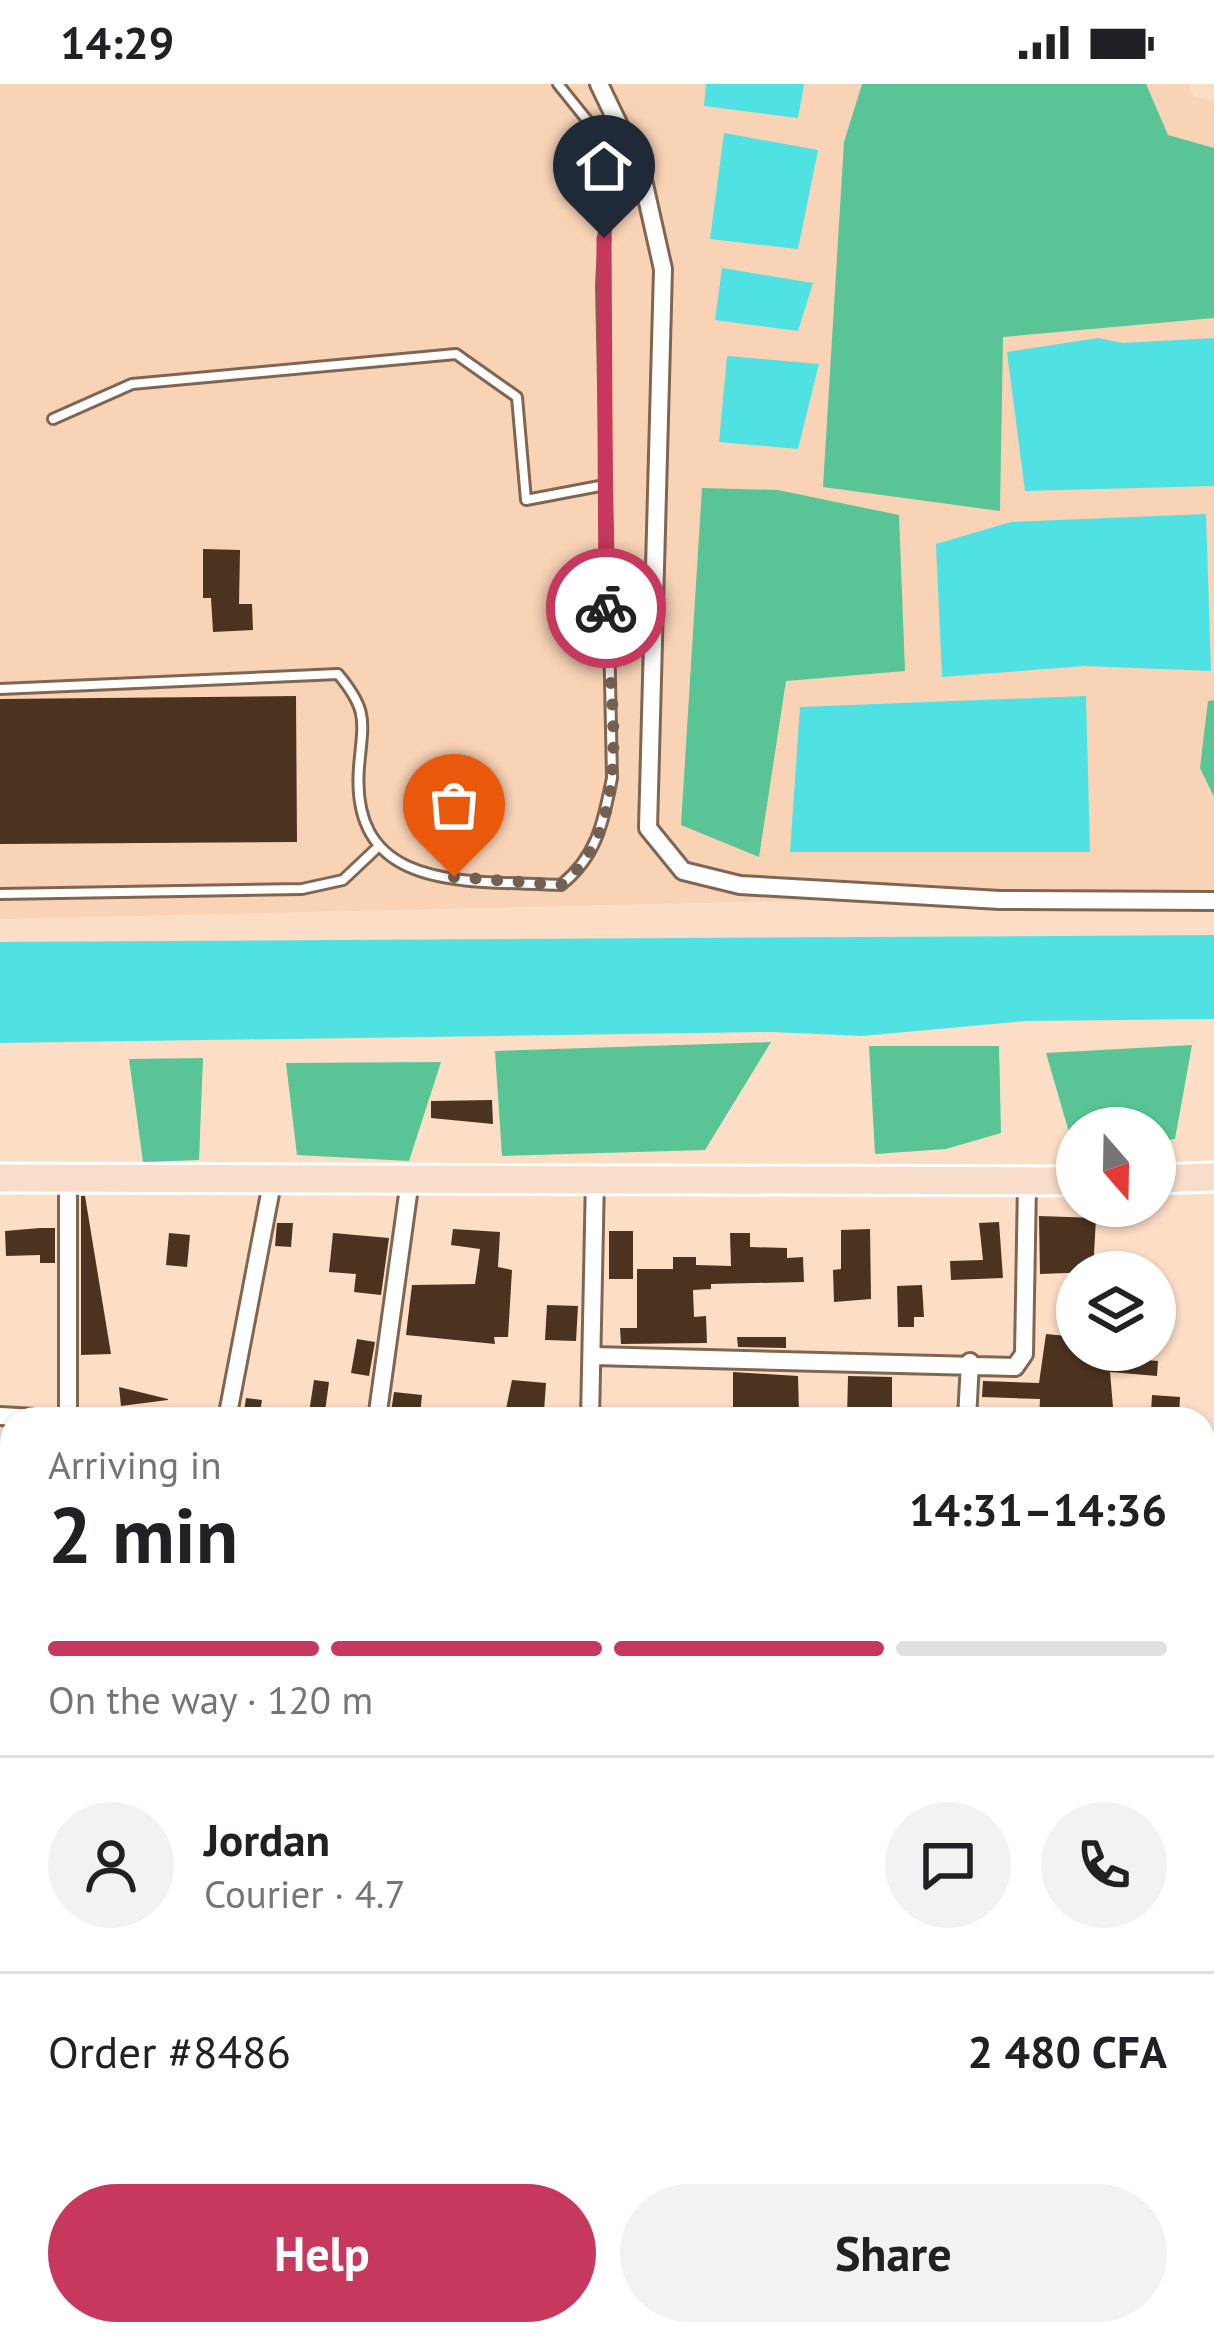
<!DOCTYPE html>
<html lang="en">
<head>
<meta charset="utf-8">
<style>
	:root { --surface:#fff; --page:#f2f2f2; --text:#202124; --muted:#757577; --line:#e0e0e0; --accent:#c7385e }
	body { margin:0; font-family:"PT Sans",sans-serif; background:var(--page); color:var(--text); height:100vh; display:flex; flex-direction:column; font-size:45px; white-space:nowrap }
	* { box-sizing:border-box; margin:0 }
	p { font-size:39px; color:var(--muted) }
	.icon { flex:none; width:66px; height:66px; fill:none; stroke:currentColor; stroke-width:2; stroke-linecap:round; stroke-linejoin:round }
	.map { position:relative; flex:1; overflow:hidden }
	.side { position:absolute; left:0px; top:1323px; width:1215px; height:939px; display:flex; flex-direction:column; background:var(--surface); border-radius:36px 36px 0 0; box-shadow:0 3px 9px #0004 }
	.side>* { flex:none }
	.needle { width:78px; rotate:160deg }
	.buttons { position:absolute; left:1056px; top:1023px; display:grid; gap:24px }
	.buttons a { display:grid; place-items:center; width:120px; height:120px; border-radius:50%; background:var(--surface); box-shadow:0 3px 9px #0004; font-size:60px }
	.pin { position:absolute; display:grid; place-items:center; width:102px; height:102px; color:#fff; margin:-123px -51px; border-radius:50% 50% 50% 0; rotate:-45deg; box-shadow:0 0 12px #0007 }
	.pin .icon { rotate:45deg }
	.courier { position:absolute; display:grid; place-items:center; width:120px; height:120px; margin:-60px; border:9px solid #c7385e; border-radius:50%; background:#fff; color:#222; box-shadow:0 3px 15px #0007 }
	.headline em { font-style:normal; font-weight:600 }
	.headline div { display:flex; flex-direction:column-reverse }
	.headline { display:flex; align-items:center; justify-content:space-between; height:204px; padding:0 48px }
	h1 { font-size:78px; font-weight:600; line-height:90px }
	.bar { display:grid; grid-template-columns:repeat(4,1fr); gap:18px 12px; align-content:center; height:144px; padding:0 48px }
	.bar i { height:15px; border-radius:9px; background:var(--line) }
	.bar .selected { background:var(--accent) }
	.bar p { grid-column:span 4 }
	.line { display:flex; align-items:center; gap:30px; padding:0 48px; border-top:3px solid var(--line) }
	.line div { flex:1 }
	.round { display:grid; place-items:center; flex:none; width:126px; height:126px; border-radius:63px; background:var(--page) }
	.cta { display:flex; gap:24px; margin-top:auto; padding:24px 48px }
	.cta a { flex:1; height:138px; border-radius:72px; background:var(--accent); color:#fff; font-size:48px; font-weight:600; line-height:138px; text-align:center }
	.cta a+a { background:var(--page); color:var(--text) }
	.status { display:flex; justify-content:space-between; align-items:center; height:84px; padding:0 60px; background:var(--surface); direction:ltr }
	.status svg { height:33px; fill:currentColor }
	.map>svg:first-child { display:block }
	.built { fill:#f8d3b6 }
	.forest { fill:#59c596 }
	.water { fill:#50e1e3 }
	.building { fill:#4b3320 }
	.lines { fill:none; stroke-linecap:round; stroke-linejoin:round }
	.service-casing { stroke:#806651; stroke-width:14 }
	.minor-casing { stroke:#806651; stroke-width:22 }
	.primary-casing { stroke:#fff; stroke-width:33 }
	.service { stroke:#fff; stroke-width:8 }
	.minor { stroke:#fff; stroke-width:16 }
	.primary { stroke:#f8ddca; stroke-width:27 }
	.done { stroke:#726052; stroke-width:12; stroke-dasharray:0 21.6 }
	.route { stroke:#c7385e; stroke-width:15 }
</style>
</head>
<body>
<div class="status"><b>14:29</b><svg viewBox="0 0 49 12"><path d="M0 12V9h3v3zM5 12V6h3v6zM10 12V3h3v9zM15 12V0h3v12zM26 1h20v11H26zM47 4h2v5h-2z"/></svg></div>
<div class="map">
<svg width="1214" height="2261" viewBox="0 0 1214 2261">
	<rect width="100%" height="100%" fill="#fcddc6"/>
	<!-- built -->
	<path class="built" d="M 0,0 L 1188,0 L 1193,12 L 1214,17 L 1214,807 L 0,835 Z"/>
	<!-- forest -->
	<path class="forest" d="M 862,0 L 1146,0 L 1168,51 L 1214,64 L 1214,234 L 1003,253 L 1000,427 L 823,403 L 844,58 Z
		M 702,404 L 778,406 L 899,431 L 905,587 L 786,597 L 759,773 L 681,741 Z
		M 1214,616 L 1214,713 L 1200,684 L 1208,617 Z
		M 771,958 L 705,1066 L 502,1072 L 495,967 Z
		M 1192,961 L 1175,1055 L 1155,1058 L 1155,1044 L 1077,1044 L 1075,1069 L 1046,969 Z
		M 869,962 L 999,962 L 1001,1049 L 946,1065 L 875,1070 Z
		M 203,974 L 199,1076 L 143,1078 L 129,975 Z
		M 441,978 L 409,1077 L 297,1071 L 286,979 Z"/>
	<!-- water -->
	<path class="water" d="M 706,0 L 804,0 L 798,34 L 704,22 Z
		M 724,49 L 818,66 L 798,165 L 710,155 Z
		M 722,184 L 813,199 L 798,247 L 715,236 Z
		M 1098,254 L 1122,259 L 1214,254 L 1214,402 L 1025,407 L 1007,268 Z
		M 727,272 L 819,280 L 798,365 L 719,358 Z
		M 1206,430 L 1211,587 L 1085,582 L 942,593 L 936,460 L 1011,438 Z
		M 1086,612 L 1090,768 L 790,768 L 800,623 Z
		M 1214,851 L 1214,935 L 1025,937 L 862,952 L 772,948 L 0,959 L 0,858 Z"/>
	<!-- building -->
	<path class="building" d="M 203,465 L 240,466 L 239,520 L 252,520 L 253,546 L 213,548 L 211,514 L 203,514 Z
		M 296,612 L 297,758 L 0,760 L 0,615 Z
		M 492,1016 L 493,1040 L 431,1034 L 431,1017 Z
		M 81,1112 L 85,1112 L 111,1270 L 81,1271 Z
		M 1039,1132 L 1096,1134 L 1093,1188 L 1040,1190 Z
		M 999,1138 L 1003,1194 L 951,1196 L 950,1177 L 983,1176 L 979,1139 Z
		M 277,1139 L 293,1139 L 291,1163 L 275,1162 Z
		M 40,1144 L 55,1144 L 55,1179 L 40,1179 L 40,1171 L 6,1172 L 5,1147 Z
		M 453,1145 L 500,1148 L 498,1183 L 512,1186 L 508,1253 L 494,1253 L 495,1260 L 406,1251 L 412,1201 L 475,1200 L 480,1165 L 451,1161 Z
		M 870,1145 L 871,1215 L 834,1218 L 833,1186 L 841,1185 L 841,1146 Z
		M 609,1147 L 633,1147 L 633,1195 L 609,1195 Z
		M 169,1149 L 190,1151 L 187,1183 L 166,1181 Z
		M 333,1149 L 389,1154 L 381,1211 L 354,1208 L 356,1190 L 329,1188 Z
		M 730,1149 L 750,1149 L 750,1163 L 787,1164 L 787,1174 L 803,1173 L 804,1198 L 711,1200 L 711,1205 L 693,1206 L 694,1233 L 706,1232 L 707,1259 L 621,1260 L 620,1244 L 637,1244 L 637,1185 L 673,1185 L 673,1173 L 696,1173 L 696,1181 L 731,1182 Z
		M 922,1201 L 924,1233 L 914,1233 L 914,1243 L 898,1243 L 897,1202 Z
		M 547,1221 L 578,1222 L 576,1257 L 545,1256 Z
		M 1046,1250 L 1077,1253 L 1077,1266 L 1093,1266 L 1093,1272 L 1158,1277 L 1157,1292 L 1110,1288 L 1114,1335 L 1039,1335 L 1040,1315 L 982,1313 L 983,1297 L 1039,1299 Z
		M 737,1253 L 786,1253 L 786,1264 L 738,1263 Z
		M 357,1255 L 375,1258 L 369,1292 L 351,1289 Z
		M 733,1288 L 798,1292 L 799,1329 L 733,1335 Z
		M 848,1292 L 892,1293 L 892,1335 L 847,1335 Z
		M 314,1296 L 329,1298 L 324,1335 L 308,1335 Z
		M 512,1296 L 546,1299 L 544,1327 L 506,1325 Z
		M 119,1303 L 168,1315 L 168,1316 L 121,1322 Z
		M 394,1308 L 422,1311 L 420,1331 L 391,1328 Z
		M 1152,1311 L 1180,1313 L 1179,1331 L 1151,1329 Z
		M 246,1314 L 262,1316 L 259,1335 L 243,1335 Z"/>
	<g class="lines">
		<defs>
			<path id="service" d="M 53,335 L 132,300 L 456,270 L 517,313 L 526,416 L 605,401
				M 0,605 L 338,590 C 369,627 363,637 359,683 C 349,810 469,796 561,801 C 597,772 603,739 612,694 L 602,201 L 607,107 L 587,36 L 558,0
				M 0,810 L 302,805 L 343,796 L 379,762"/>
			<path id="minor" d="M 599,0 L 641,87 L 663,185 L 648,744 L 683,787 L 740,801 L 1000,816 L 1214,817
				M 68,1094 L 68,1335
				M 594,1272 L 1015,1283 L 1024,1270 L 1027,1099
				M 0,1332 L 54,1335
				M 227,1335 L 273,1094
				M 377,1335 L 410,1096
				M 590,1335 L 595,1094
				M 967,1335 L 970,1278
				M 1203,1427 L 1214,1427
				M 1203,1588 L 1214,1588
				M 0,1601 L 12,1605
				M 1203,1759 L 1214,1759
				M 0,1778 L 12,1779
				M 0,1880 L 12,1879
				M 1203,1956 L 1214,1955
				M 0,1990 L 12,1989
				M 1203,2134 L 1214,2134
				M 0,2147 L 12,2159
				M 39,2250 L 43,2261
				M 718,2250 L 747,2261
				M 159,2261 L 166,2250
				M 586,2261 L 590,2250
				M 932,2261 L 933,2250
				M 1073,2261 L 1074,2250"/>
			<path id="primary" d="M 0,1094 L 1077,1097
				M 1155,1095 L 1214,1093"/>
		</defs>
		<!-- service casing -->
		<use href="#service" class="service-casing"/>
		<!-- minor casing -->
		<use href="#minor" class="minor-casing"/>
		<!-- primary casing -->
		<use href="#primary" class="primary-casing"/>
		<!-- service -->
		<use href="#service" class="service"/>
		<!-- minor -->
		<use href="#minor" class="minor"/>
		<!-- primary -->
		<use href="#primary" class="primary"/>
	</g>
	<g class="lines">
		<!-- done -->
		<path class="done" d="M 454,793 L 561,801 C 638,740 608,611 606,524"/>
		<!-- route -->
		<path class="route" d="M 604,154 L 606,524"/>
	</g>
</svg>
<div class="buttons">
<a><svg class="needle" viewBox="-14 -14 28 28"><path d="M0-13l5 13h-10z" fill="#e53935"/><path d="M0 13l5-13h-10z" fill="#757577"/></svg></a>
<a><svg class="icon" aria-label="layers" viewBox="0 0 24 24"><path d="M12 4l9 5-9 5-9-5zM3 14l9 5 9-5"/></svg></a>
</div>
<div class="pin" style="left:454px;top:793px;background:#ea580c"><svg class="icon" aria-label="bag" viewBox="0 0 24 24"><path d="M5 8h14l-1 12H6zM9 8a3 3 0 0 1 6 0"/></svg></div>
<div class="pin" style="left:604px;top:154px;background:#1f2937"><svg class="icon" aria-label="home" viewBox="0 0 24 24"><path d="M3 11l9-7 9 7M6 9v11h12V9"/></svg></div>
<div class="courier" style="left:606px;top:524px"><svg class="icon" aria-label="bike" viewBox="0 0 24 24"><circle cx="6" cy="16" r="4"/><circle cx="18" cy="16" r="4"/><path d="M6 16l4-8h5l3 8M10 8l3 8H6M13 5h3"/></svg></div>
<section class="side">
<div class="headline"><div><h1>2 min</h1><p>Arriving in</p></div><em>14:31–14:36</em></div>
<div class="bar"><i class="selected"></i><i class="selected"></i><i class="selected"></i><i></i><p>On the way · 120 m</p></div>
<div class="line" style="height:216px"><a class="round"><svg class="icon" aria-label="person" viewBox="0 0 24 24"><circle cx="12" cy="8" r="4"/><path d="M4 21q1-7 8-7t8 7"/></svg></a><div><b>Jordan</b><p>Courier · 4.7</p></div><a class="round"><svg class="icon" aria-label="chat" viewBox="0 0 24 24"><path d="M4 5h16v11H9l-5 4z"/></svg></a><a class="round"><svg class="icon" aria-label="phone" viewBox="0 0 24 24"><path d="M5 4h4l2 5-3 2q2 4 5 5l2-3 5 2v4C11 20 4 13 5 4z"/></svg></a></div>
<div class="line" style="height:156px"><div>Order #8486</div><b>2 480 CFA</b></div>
<div class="cta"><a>Help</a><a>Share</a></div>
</section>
</div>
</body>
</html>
